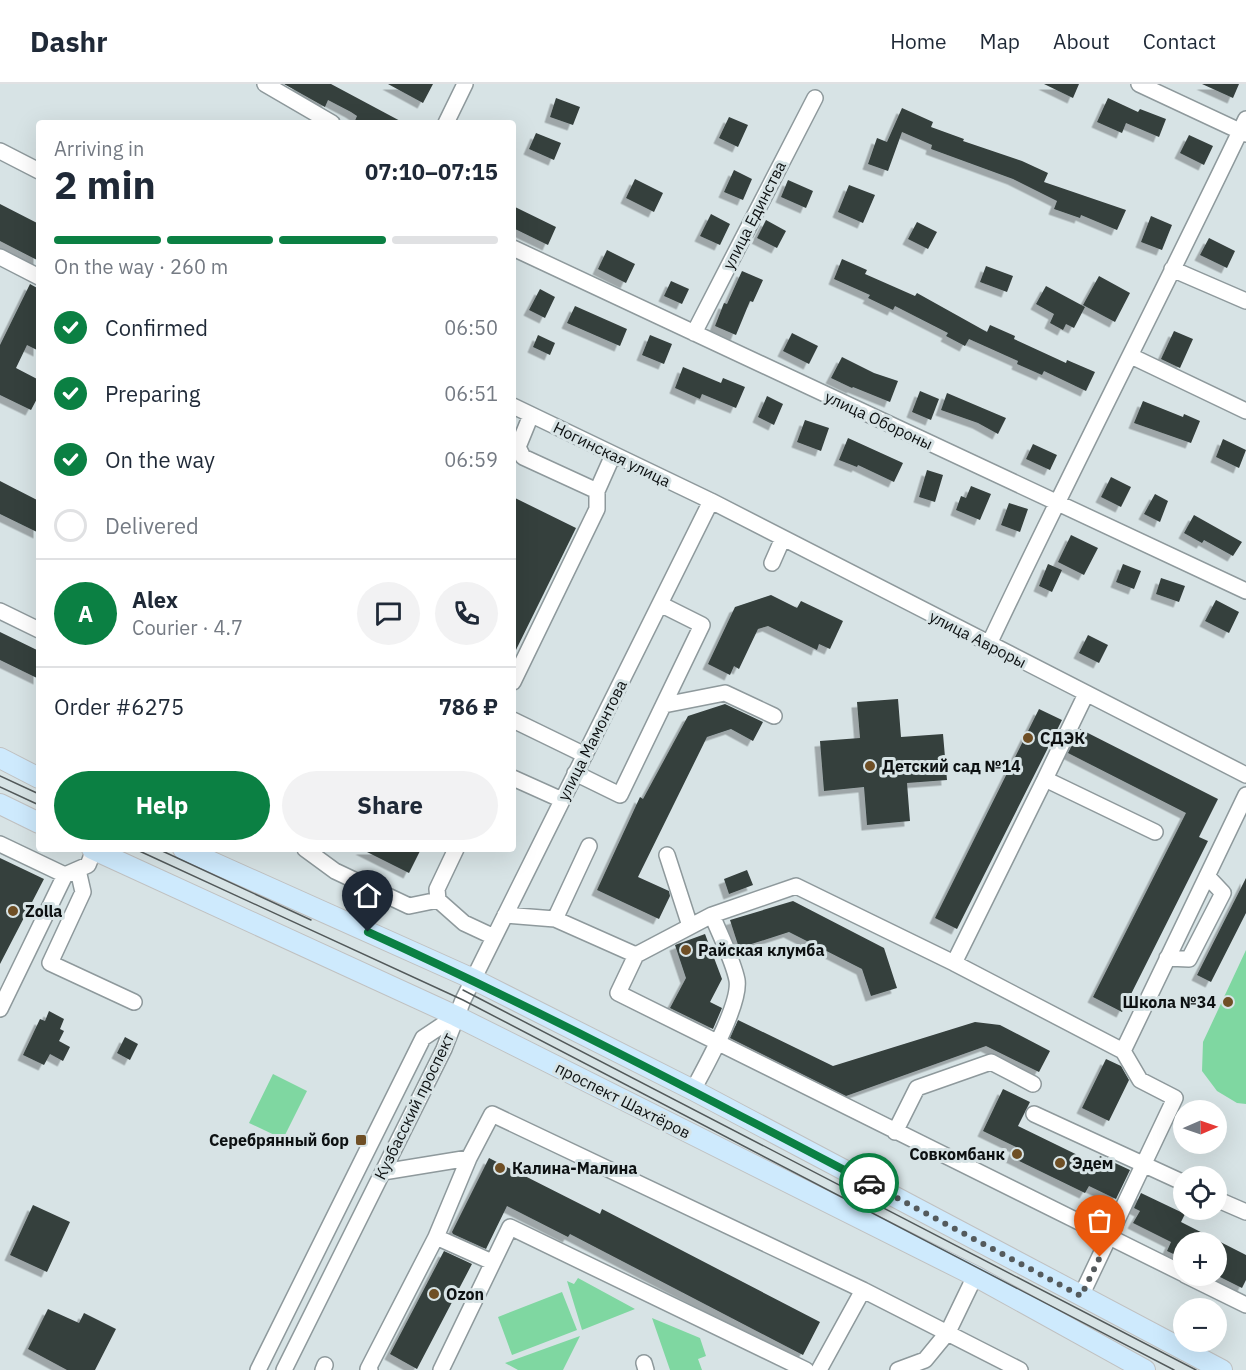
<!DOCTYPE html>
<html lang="en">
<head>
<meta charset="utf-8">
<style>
	:root { --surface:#fff; --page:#f2f2f3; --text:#1f2937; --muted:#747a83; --line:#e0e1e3; --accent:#0b8043 }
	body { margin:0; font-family:"IBM Plex Sans",sans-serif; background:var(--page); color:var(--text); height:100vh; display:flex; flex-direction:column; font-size:22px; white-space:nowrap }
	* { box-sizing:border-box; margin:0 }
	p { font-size:20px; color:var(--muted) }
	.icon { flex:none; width:33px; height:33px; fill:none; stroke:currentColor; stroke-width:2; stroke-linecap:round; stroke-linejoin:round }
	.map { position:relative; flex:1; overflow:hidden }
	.sheet { position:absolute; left:36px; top:36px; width:480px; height:732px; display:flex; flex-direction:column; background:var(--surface); border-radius:6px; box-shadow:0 6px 24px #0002 }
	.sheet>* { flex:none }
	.needle { width:39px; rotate:88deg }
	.fabs { position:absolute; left:1173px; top:1016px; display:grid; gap:12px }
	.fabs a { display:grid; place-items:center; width:54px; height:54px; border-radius:50%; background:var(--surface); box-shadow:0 6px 24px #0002; font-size:30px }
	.pin { position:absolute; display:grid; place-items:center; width:51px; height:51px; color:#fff; margin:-62px -26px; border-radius:50% 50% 50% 0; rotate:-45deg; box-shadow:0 0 6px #0007 }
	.pin .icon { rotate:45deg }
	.courier { position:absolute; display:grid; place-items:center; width:60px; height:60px; margin:-30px; border:4px solid #0b8043; border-radius:50%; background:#fff; color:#222; box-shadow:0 2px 8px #0007 }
	.overview em { font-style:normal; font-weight:700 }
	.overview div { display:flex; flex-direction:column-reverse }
	.overview { display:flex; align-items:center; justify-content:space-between; height:102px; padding:0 18px }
	h1 { font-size:39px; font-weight:700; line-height:45px }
	.bar { display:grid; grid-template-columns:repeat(4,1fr); gap:9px 6px; align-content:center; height:72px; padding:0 18px }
	.bar i { height:8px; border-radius:4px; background:var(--line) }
	.bar .active { background:var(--accent) }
	.bar p { grid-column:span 4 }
	.line { display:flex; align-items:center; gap:15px; padding:0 18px; border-top:2px solid var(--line) }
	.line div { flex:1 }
	.round { display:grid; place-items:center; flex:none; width:63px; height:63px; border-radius:32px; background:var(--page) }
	ol { padding:0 18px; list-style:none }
	li { display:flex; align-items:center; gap:18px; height:66px }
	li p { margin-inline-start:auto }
	li .icon { padding:6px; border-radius:50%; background:var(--accent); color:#fff; stroke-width:4 }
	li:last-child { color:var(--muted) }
	li i { width:33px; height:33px; border:3px solid var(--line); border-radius:50% }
	.primary-button { display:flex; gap:12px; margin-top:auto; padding:12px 18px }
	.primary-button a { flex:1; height:69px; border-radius:36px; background:var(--accent); color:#fff; font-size:24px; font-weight:700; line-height:69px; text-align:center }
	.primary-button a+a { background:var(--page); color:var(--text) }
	header { display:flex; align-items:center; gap:36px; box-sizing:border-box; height:84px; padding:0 30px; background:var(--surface); border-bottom:2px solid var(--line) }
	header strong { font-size:28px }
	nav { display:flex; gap:33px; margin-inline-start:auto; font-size:21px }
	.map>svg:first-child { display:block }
	.green { fill:#7fd7a1 }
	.building { fill:#353f3d; filter:url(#shadow) }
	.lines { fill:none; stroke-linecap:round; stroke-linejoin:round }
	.minor-casing { stroke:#8e999c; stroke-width:18 }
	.major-casing { stroke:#c0c1c1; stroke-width:22 }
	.minor { stroke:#fff; stroke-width:15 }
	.major { stroke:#ceeafd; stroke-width:20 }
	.tram { stroke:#52595a; stroke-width:1.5 }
	.done { stroke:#545a5c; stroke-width:6; stroke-dasharray:0 10.8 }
	.route { stroke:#0b8043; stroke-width:8 }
	.poi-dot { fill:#6f4f25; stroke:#d7e3e5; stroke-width:2 }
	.labels { text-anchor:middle; stroke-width:6; stroke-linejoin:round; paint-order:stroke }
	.street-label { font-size:16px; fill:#0d1112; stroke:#d7e3e5 }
	.poi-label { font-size:16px; font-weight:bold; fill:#0d1112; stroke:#d7e3e5; text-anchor:start }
</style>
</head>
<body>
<header>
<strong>Dashr</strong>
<nav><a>Home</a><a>Map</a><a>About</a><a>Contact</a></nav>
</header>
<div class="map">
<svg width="1246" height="1286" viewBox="0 0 1246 1286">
	<defs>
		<filter id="shadow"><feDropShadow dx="-5.5" dy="5.5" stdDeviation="0" flood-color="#0004"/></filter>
	</defs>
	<rect width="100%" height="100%" fill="#d7e3e5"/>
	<!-- green -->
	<path class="green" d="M 1246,866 L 1246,1020 L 1237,1019 L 1217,1007 L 1202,987 L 1203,958 Z
		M 273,990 L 307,1007 L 283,1055 L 249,1039 Z
		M 578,1194 L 635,1225 L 582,1246 L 567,1197 L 574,1200 Z
		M 562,1208 L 577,1246 L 512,1271 L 498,1233 Z
		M 652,1234 L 700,1254 L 706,1272 L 698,1275 L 702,1286 L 670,1286 Z
		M 580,1252 L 563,1286 L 518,1286 L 505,1279 Z"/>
	<!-- building -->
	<path class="building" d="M 284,0 L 331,0 L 404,39 L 354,39 L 357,32 L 351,28 L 328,16 L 325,23 Z
		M 388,0 L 433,0 L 423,19 Z
		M 1044,0 L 1079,0 L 1073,14 Z
		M 1202,0 L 1239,0 L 1233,14 Z
		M 556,14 L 580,23 L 573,41 L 550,33 Z
		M 1108,14 L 1138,28 L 1140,25 L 1166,35 L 1159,53 L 1126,39 L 1122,49 L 1097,38 Z
		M 902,24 L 933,38 L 931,43 L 964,55 L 963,57 L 1022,77 L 1048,89 L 1044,98 L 1126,126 L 1117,146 L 1081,131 L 1080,134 L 1054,125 L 1057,117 L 1013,95 L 931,65 L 932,61 L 902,48 L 888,87 L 868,80 L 877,54 L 887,58 Z
		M 729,33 L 748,41 L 738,63 L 719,54 Z
		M 536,49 L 561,59 L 554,76 L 529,65 Z
		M 1189,51 L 1213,62 L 1204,81 L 1180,69 Z
		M 734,86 L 752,95 L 743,116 L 724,108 Z
		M 635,95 L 663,109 L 654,128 L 626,114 Z
		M 788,96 L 813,107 L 806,124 L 781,113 Z
		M 849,101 L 875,111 L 863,139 L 838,128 Z
		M 0,120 L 39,140 L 39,177 L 0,157 Z
		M 513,122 L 556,143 L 548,161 L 513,144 Z
		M 711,130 L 730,140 L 720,161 L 700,152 Z
		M 1151,132 L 1172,141 L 1162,166 L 1141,158 Z
		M 766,136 L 786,147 L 777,164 L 757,154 Z
		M 917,138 L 937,148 L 928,165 L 908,155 Z
		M 1209,154 L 1235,167 L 1227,184 L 1200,171 Z
		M 607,166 L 635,180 L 626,199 L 598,185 Z
		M 842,175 L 867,186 L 865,190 L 915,212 L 917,209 L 987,248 L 990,241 L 1015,252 L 1014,255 L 1066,279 L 1067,276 L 1095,288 L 1086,307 L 1044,287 L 1042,291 L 1017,280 L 1018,277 L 969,255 L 965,262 L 946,252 L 948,249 L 895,222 L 893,226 L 868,214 L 870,211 L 834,195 Z
		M 986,182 L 1013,192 L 1007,208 L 980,198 Z
		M 742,187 L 763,196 L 753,218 L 750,217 L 736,251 L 715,242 L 724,219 L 727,220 Z
		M 1099,192 L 1130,209 L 1115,238 L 1083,221 Z
		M 671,197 L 689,205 L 682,220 L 664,212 Z
		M 30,200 L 39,205 L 39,267 L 27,261 L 16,284 L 39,296 L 39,311 L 31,326 L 0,311 L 0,261 Z
		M 1046,202 L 1085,223 L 1074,244 L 1066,240 L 1063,246 L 1050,239 L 1054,230 L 1036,220 Z
		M 540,205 L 555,213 L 545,234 L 529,226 Z
		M 575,222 L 627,245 L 620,262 L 567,239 Z
		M 1174,247 L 1193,255 L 1180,284 L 1161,275 Z
		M 792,249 L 818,262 L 809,280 L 783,267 Z
		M 538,251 L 555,259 L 550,271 L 533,263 Z
		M 650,251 L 672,260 L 664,280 L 642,271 Z
		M 842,273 L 874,289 L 898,297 L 890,318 L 853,303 L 852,304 L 831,294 Z
		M 683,283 L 721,299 L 723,294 L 745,303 L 736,324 L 702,310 L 700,315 L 675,304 Z
		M 920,307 L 939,315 L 931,336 L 912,328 Z
		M 947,309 L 1006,334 L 998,350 L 978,339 L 941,326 Z
		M 767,312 L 783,320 L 774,341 L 758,333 Z
		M 1143,317 L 1183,333 L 1184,330 L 1200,337 L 1191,359 L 1134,339 Z
		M 805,336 L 829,344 L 821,367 L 797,358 Z
		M 848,354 L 903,379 L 894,398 L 858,381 L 857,383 L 839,376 Z
		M 1223,355 L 1246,366 L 1239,384 L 1216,373 Z
		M 1033,360 L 1057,371 L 1050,386 L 1026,375 Z
		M 927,386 L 943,391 L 935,418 L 919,413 Z
		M 1111,393 L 1131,403 L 1121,423 L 1101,413 Z
		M 0,397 L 39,417 L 39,449 L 0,430 Z
		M 971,402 L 991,410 L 980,436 L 956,426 L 961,412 L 966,414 Z
		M 1155,410 L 1168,417 L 1160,438 L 1144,430 Z
		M 513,413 L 576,444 L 513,572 Z
		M 1009,419 L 1028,425 L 1020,448 L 1001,441 Z
		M 1194,431 L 1242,458 L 1233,472 L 1204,456 L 1202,459 L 1184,449 Z
		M 1071,451 L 1098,464 L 1084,491 L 1058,478 Z
		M 1048,480 L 1062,486 L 1052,508 L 1039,502 Z
		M 1123,480 L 1141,487 L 1134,505 L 1116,498 Z
		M 1161,494 L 1185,502 L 1179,518 L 1156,510 Z
		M 771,511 L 797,524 L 801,517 L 843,537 L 830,565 L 819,560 L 817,566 L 768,542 L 758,545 L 739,585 L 734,582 L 730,591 L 708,580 L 735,523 Z
		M 1216,516 L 1239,528 L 1229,549 L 1205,537 Z
		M 0,548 L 39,567 L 39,595 L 0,576 Z
		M 1088,551 L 1108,561 L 1099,579 L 1079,569 Z
		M 898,615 L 901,653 L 943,650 L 947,696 L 907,699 L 910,737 L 867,741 L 864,703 L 824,707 L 820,657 L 860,654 L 857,618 Z
		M 725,620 L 763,638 L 753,657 L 731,645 L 707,653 L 638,793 L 669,807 L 670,812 L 659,835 L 597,806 L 640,713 L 643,715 L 688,632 Z
		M 1039,625 L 1062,636 L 957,845 L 935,834 Z
		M 1080,645 L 1218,715 L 1199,753 L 1208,757 L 1122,928 L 1093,913 L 1186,729 L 1068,669 Z
		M 361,765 L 421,765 L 409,789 Z
		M 0,774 L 44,795 L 0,880 Z
		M 747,786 L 753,801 L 729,810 L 724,795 Z
		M 1246,794 L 1246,829 L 1211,898 L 1197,891 Z
		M 793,817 L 884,864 L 897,904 L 871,912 L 862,885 L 789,848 L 739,864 L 730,836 Z
		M 705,850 L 722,895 L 710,918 L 722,924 L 713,945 L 670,924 L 686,894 L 675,861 Z
		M 49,927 L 64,935 L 60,945 L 64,947 L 59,957 L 70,963 L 63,977 L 50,970 L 44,981 L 23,971 L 40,935 L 45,937 Z
		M 738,936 L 833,982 L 975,938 L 1000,941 L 1050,967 L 1039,988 L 986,962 L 846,1012 L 730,954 Z
		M 125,953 L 138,960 L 130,976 L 117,969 Z
		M 1106,975 L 1121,982 L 1129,996 L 1109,1037 L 1082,1024 Z
		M 1003,1005 L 1030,1018 L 1018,1042 L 1096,1080 L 1100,1072 L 1130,1086 L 1116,1115 L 1089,1102 L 1085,1109 L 1011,1073 L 1016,1063 L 983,1047 Z
		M 489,1074 L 600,1130 L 602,1125 L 820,1238 L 803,1271 L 570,1150 L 568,1153 L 507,1122 L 486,1165 L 453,1150 L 452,1148 Z
		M 1141,1109 L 1185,1130 L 1181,1138 L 1246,1171 L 1246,1196 L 1242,1204 L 1216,1191 L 1216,1158 L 1184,1158 L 1184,1175 L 1167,1167 L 1171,1158 L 1133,1139 L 1140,1127 L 1134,1124 Z
		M 33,1121 L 70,1138 L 47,1188 L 10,1171 Z
		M 444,1167 L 472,1180 L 417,1285 L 390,1270 Z
		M 48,1225 L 79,1239 L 84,1229 L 116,1245 L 95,1286 L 67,1286 L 28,1265 Z"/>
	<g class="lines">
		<defs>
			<path id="minor" d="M 265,0 L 332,39
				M 1139,0 L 1246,50
				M 446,39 L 465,0
				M 0,67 L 39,87
				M 513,164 L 1246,507
				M 0,173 L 39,193
				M 1172,185 L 1246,217
				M 694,249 L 815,14
				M 1131,272 L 1246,327
				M 513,322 L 711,417 L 1246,691
				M 531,331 L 518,363 L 523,373 L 597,407
				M 772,479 L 783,454
				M 0,527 L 39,546
				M 989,560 C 1072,384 1162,211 1246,35
				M 513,598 L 597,425 L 597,407 L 613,371
				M 664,621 L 725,609 L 774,632
				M 513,636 L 585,671
				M 575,689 L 620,711 L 702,541 L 660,520
				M 513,694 L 562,716
				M 1045,695 L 1086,610
				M 0,760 L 65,791
				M 305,765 L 335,787 L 409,822 L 438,816
				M 456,765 L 437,805 L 438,816 L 464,839 L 494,853
				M 667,771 L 690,842
				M 78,786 L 83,808 L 50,879 L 134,918
				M 505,831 L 555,835 L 636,871
				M 712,831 L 636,871 L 618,909 L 1184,1190
				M 555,835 L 589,762
				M 1167,874 L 1189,875 L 1223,809 L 1207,792
				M 954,879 L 1045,695 L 1155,748
				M 0,925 L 65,791 L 88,781 L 94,766
				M 693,1006 C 705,983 741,920 737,896 C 733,876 720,851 712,831 L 796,802 L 954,879 L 1123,967
				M 1034,1030 L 1184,1099
				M 895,1048 L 917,1004 L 991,978 L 1033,1000
				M 383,1088 L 469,1074 L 492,1030 L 863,1206 L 1020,1286
				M 1216,1115 L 1246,1128
				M 436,1153 L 492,1178
				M 1185,1191 L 1246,1221
				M 1081,1212 L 1175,1014 L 1140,996 L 1123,967 L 1246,711
				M 644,1279 L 646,1286
				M 258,1286 L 423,954 L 456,932
				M 284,1286 L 444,965 L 463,916 L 711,417
				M 323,1286 L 325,1281
				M 370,1286 L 368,1285 L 436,1153 L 469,1074
				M 441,1286 L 510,1143 L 806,1286
				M 819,1286 L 863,1206
				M 898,1286 L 925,1276 L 948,1248 L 975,1192"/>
			<path id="major" d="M 0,674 L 39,694
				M 0,720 L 39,739
				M 92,765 L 456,932 L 975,1192 L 1145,1286
				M 183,765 L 473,895 L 693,1006 L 1222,1286"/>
		</defs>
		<!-- minor casing -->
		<use href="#minor" class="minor-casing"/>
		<!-- major casing -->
		<use href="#major" class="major-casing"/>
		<!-- minor -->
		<use href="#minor" class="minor"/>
		<!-- major -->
		<use href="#major" class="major"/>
		<!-- tram -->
		<path class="tram" d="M 0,692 L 39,710
			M 0,703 L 39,721
			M 135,765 L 463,916 L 1174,1286
			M 158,765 L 311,836
			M 463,906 L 1196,1286"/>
	</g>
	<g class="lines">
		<!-- done -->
		<path class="done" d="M 869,1099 L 1081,1212 L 1100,1173"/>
		<!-- route -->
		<path class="route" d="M 368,848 C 538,925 703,1012 869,1099"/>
	</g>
	<!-- markers -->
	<g class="poi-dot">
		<circle cx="1028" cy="654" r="6"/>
		<circle cx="870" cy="682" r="6"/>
		<circle cx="13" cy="827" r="6"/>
		<circle cx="686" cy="866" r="6"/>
		<circle cx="1228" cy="918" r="6"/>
		<rect x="355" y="1050" width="12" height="12" rx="3"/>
		<circle cx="1017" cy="1070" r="6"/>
		<circle cx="1060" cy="1079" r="6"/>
		<circle cx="500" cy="1084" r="6"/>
		<circle cx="434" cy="1210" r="6"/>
	</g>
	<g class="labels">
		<!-- street labels -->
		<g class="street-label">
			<text transform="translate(754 131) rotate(-63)" y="6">улица Единства</text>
			<text transform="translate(879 336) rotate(25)" y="6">улица Обороны</text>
			<text transform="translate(612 370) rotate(26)" y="6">Ногинская улица</text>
			<text transform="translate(978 555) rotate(27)" y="6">улица Авроры</text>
			<text transform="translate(592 656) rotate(-63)" y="6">улица Мамонтова</text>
			<text transform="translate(623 1016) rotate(27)" y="6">проспект Шахтёров</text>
			<text transform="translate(414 1022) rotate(-64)" y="6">Кузбасский проспект</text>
		</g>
		<!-- poi labels -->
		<g class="poi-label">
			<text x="1040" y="660">СДЭК</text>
			<text x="882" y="688">Детский сад №14</text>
			<text x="25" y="833">Zolla</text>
			<text x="698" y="872">Райская клумба</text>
			<text x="1216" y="924" text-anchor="end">Школа №34</text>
			<text x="349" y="1062" text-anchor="end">Серебрянный бор</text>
			<text x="1005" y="1076" text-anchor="end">Совкомбанк</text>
			<text x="1072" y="1085">Эдем</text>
			<text x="512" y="1090">Калина-Малина</text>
			<text x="446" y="1216">Ozon</text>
		</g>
	</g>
</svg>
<div class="fabs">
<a><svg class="needle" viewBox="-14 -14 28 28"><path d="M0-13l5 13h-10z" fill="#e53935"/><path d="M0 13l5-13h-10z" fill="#747a83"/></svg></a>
<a><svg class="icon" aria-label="locate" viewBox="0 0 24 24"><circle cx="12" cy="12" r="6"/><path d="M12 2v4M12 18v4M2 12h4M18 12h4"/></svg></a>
<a>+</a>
<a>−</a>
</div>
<div class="pin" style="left:1100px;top:1173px;background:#ea580c"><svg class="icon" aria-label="bag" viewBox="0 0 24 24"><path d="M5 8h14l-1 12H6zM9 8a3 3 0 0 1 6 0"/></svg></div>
<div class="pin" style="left:368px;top:848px;background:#1f2937"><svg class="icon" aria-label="home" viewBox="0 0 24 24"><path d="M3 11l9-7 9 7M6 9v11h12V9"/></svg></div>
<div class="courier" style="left:869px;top:1099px"><svg class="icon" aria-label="car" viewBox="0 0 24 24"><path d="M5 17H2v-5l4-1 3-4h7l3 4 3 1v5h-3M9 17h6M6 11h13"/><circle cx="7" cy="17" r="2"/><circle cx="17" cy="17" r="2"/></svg></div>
<section class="sheet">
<div class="overview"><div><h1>2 min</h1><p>Arriving in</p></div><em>07:10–07:15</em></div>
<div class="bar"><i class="active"></i><i class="active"></i><i class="active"></i><i></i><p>On the way · 260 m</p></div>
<ol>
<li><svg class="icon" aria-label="check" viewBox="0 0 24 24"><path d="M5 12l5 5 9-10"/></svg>Confirmed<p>06:50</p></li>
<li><svg class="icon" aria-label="check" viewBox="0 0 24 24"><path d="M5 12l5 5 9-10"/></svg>Preparing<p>06:51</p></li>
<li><svg class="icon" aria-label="check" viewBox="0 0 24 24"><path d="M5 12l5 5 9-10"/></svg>On the way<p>06:59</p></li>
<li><i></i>Delivered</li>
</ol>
<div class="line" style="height:108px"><b class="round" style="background:var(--accent);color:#fff">A</b><div><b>Alex</b><p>Courier · 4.7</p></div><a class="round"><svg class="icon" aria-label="chat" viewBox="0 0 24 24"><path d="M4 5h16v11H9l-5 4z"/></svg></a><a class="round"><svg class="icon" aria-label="phone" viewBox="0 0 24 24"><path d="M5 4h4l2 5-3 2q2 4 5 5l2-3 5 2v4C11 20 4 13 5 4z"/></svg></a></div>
<div class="line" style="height:78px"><div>Order #6275</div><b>786 ₽</b></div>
<div class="primary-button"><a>Help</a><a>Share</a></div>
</section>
</div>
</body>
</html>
